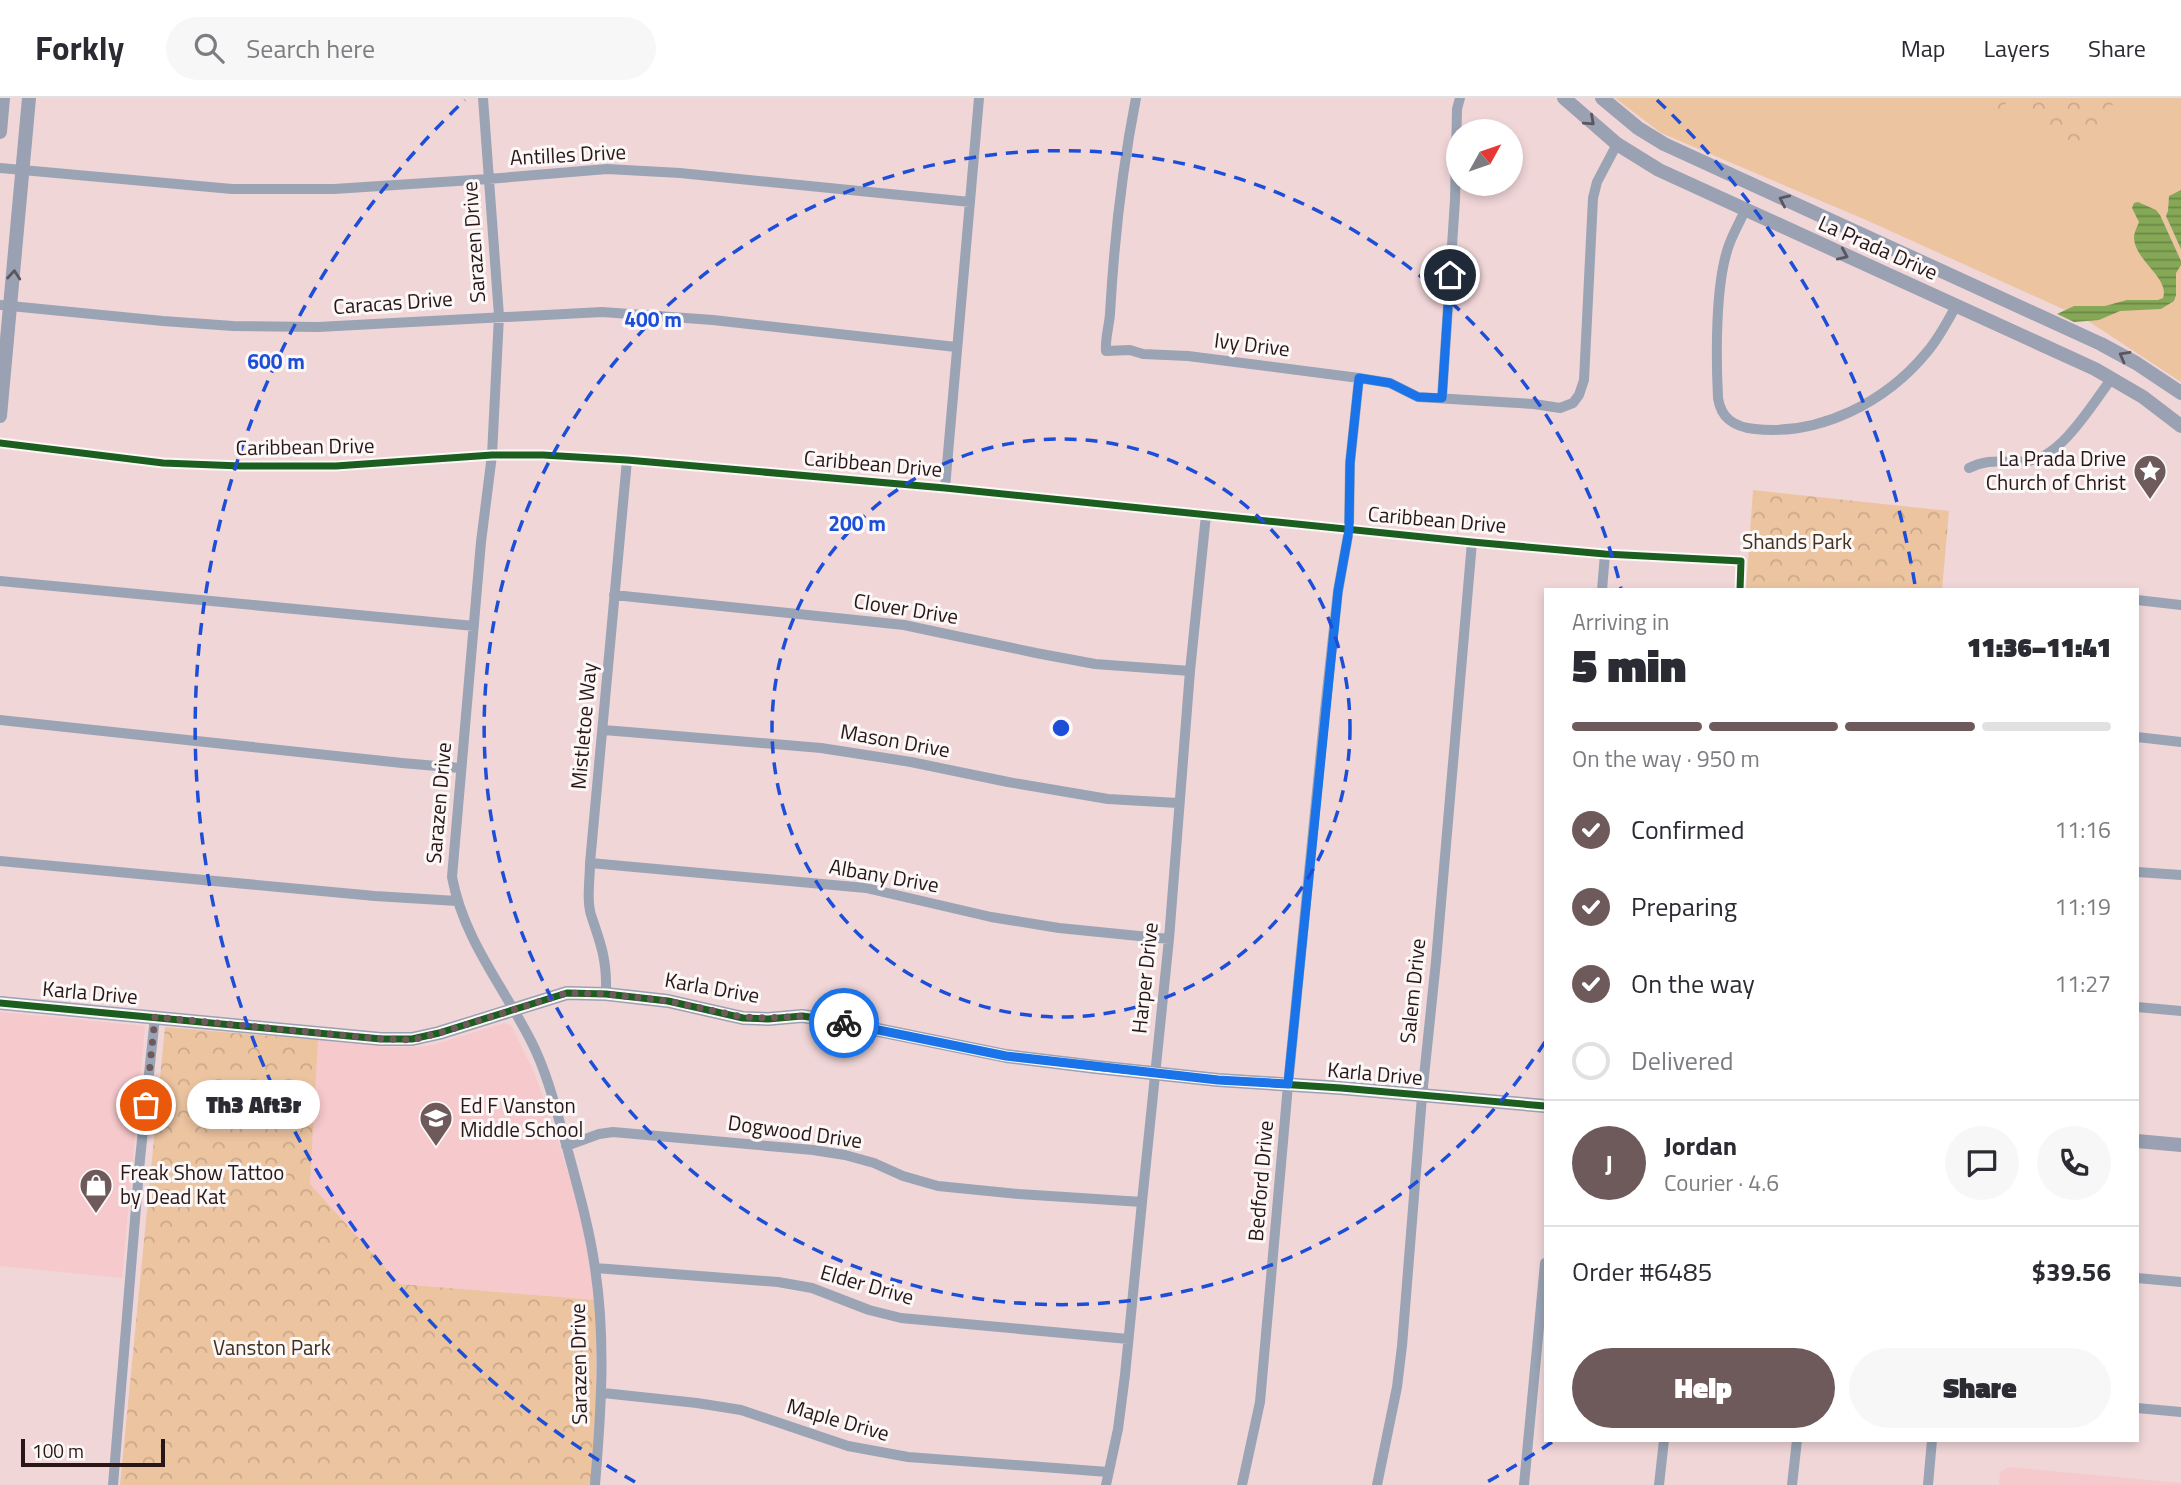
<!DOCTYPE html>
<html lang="en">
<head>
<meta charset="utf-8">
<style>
	:root { --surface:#fff; --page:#f7f7f7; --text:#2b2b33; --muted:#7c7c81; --line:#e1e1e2; --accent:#6f5a5b }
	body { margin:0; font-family:"Titillium Web",sans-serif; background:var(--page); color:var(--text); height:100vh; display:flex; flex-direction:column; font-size:26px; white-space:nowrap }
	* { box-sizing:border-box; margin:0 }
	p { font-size:23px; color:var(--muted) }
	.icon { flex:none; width:38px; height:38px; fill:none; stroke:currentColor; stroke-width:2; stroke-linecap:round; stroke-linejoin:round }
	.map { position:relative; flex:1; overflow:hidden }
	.drawer { position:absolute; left:1544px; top:490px; width:595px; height:854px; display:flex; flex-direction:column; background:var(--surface); border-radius:0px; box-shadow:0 4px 10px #0003 }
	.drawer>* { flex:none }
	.needle { width:46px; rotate:50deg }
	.buttons { position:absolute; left:1446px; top:21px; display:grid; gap:14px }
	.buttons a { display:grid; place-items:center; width:77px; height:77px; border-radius:50%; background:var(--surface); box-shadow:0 4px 10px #0003; font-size:35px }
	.scale { position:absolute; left:21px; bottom:18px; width:144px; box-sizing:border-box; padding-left:7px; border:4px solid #291718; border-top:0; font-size:19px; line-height:24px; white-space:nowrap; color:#291718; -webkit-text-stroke:5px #fdf8f8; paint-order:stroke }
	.pin { position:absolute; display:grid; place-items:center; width:60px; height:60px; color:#fff; margin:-30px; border:4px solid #fff; border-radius:50%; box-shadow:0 2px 7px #0007 }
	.courier { position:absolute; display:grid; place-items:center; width:70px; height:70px; margin:-35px; border:5px solid #1a73e8; border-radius:50%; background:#fff; color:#222; box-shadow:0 2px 9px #0007 }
	.bubble { position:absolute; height:49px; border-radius:24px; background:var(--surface); box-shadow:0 4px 10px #0003; font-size:23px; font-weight:800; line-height:49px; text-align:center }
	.headline em { font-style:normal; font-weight:800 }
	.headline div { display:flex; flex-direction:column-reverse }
	.headline { display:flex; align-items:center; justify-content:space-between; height:119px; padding:0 28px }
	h1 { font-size:46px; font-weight:800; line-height:52px }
	.bar { display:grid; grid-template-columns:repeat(4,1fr); gap:10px 7px; align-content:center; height:84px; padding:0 28px }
	.bar i { height:9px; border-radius:5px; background:var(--line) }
	.bar .on { background:var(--accent) }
	.bar p { grid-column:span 4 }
	.line { display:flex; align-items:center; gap:18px; padding:0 28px; border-top:2px solid var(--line) }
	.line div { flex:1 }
	.round { display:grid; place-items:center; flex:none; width:74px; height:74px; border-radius:37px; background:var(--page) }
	ol { padding:0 28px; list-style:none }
	li { display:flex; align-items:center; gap:21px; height:77px }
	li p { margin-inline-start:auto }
	li .icon { padding:7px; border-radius:50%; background:var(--accent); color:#fff; stroke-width:4 }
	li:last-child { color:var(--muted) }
	li i { width:38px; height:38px; border:4px solid var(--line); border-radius:50% }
	.cta { display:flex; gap:14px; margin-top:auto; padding:14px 28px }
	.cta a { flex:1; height:80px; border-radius:42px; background:var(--accent); color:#fff; font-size:28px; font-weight:800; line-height:80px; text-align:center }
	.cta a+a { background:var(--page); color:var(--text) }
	header { display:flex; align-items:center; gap:42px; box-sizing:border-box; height:98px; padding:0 35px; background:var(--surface); border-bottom:2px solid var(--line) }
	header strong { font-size:33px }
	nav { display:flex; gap:38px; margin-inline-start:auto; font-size:24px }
	.search { width:490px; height:63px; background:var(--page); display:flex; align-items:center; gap:18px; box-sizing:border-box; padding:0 24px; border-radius:38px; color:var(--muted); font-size:26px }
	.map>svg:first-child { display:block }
	.built { fill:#f6c9cc }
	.grass { fill:#ecc4a0 }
	.park { fill:url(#park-crowns) }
	.water { fill:url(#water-rules) }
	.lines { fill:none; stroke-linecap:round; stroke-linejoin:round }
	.street { stroke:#9aa4b5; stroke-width:10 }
	.secondary { stroke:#99a1b3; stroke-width:14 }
	.cycleway-casing { stroke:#fdf8f8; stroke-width:11 }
	.cycleway { stroke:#1b5e20; stroke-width:7 }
	.oneway { stroke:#5b555e }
	.done { stroke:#6f5a5b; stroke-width:7; stroke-dasharray:0 12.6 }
	.route { stroke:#1a73e8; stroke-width:9 }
	.ring { fill:none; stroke:#1d4ed8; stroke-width:3.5; stroke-dasharray:12 9 }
	.labels { text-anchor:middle; stroke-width:6; stroke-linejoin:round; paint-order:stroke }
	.street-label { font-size:21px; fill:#291718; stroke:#fdf8f8 }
	.poi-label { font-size:21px; fill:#291718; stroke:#fdf8f8; text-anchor:start }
	.park-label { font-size:21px; fill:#3f311d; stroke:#fdf8f8 }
	.centre { fill:#1d4ed8; stroke:#fdf8f8; stroke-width:3.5 }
	.ring-label { font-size:21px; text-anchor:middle; font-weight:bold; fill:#1d4ed8; stroke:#fdf8f8; stroke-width:6; stroke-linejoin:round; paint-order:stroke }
</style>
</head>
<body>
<header>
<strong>Forkly</strong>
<div class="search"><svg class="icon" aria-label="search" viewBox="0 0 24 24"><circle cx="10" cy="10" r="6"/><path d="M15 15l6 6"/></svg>Search here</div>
<nav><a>Map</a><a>Layers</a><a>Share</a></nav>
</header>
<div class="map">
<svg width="2181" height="1387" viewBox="0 0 2181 1387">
	<defs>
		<pattern id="park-crowns" width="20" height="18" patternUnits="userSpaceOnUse" patternTransform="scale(1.75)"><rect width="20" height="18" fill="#ecc4a0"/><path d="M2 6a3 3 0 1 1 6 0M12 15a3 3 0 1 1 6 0" fill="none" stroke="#caa889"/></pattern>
		<pattern id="water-rules" width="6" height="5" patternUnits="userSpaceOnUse" patternTransform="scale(1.75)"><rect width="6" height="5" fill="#84a856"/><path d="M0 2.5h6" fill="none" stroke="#6c8846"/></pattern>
	</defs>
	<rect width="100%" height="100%" fill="#f1d6d8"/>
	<!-- built -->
	<path class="built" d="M 0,914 L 145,928 L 122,1180 L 0,1168 Z
		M 504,925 L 511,927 L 533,972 L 549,1014 L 581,1116 L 596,1202 L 400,1186 L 310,1086 L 318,942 L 386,949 L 418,949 L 436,946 Z
		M 2009,1369 L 2181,1385 L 2181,1387 L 1999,1387 L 2000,1374 Z"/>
	<!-- grass -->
	<path class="grass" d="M 1615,0 L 2181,0 L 2181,284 L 2085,221 L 1866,122 L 1661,35 Z"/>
	<!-- park -->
	<path class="park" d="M 1979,0 L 2103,0 L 2113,6 L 2082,52 L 2008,2 L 2000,14 Z
		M 1753,392 L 1949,413 L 1942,492 L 1746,492 Z
		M 165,929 L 318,942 L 310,1086 L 400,1186 L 596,1202 L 596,1315 L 591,1387 L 120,1387 Z"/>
	<!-- water -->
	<path class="water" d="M 2181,92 L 2181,151 L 2166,118 L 2168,113 L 2169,98 Z
		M 2138,104 L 2156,112 L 2160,117 L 2181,163 L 2181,167 L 2176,175 L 2176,197 L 2174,203 L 2161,211 L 2120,213 L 2099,222 L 2074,224 L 2057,216 L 2074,208 L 2105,208 L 2127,202 L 2158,202 L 2163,200 C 2170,180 2135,163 2134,140 C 2134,135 2137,129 2139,124 L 2132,110 L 2134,105 Z"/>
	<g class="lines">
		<!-- street -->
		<path class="street" d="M 483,0 L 499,218 L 492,357 L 481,444 L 452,779 C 464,843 504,889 532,945 C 548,977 556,1012 566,1046 C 577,1087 589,1128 595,1170 C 606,1242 601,1315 595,1387
			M 1136,0 C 1122,71 1114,144 1110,216 C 1109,229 1105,240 1106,253 L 1130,252 L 1143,256 L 1188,258 L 1359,280 L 1390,285 L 1418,299 L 1534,306 L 1560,310 L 1573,305 L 1579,297 L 1584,282 L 1593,100 L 1597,84 L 1617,46
			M 0,70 L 232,91 L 334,91 L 488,81 L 607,71 L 680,75 L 970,104
			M 1745,112 C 1740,124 1733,135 1729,147 C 1715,185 1716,259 1718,300 C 1721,321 1735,329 1755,331 C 1820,338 1886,304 1927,254 C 1939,240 1947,224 1956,208
			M 0,207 L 163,223 L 233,228 L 318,229 L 602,214 L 713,222 L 956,249
			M 1442,300 L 1455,102 L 1457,11 L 1460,0
			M 0,345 L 163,365 L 241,368 L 336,368 L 492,357 L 543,357 L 627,362 L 945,390 L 1472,444 L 1605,456 L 1741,463 L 1740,492
			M 1969,370 C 1991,359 2005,366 2028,363 C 2061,360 2093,305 2112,280
			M 945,390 L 979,0
			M 0,483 L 474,528
			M 1602,492 L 1605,456
			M 614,497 L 904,527 L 1036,555 L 1095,566 L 1190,573
			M 2137,502 L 2181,507
			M 0,622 L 402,665 L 460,670
			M 604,632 L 821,650 L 911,664 L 1008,684 L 1108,701 L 1178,705
			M 2137,639 L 2181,644
			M 0,763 L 375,798 L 457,803
			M 590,765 L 866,790 L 991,819 L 1059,830 L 1169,841
			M 2137,774 L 2181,777
			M 606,896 C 607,864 602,849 592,820 C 586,804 590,782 590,765 L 627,362
			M 2137,909 L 2181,913
			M 566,1048 L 599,1036 L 613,1034 L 813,1052 L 845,1057 L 874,1065 L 903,1078 L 938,1088 L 1019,1096 L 1142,1104
			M 595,1170 L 778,1184 L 812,1190 L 869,1212 L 901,1220 L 1128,1241
			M 2137,1180 L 2181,1184
			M 603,1295 L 697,1305 L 741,1312 L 848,1348 L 908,1359 L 1108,1374
			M 2137,1310 L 2181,1314
			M 113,1387 L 140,1061 L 155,919
			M 1106,1387 L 1118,1331 L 1125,1277 L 1142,1104 L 1169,841 L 1190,573 L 1206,417
			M 1242,1387 L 1260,1304 L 1288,987 L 1325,612 L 1338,493 L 1349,432 L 1350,365 L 1359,280
			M 1377,1387 L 1397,1289 L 1402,1248 L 1422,998 L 1436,863 L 1472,444
			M 1524,1387 L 1545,1165
			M 1659,1387 L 1664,1342
			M 1792,1387 L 1797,1342
			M 1928,1387 L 1932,1342"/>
		<!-- secondary -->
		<path class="secondary" d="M 1564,0 L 1617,46 L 1659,72 L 2095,271 L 2143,299 L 2181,328
			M 1602,0 L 1638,30 L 1664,46 L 2101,246 L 2136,265 L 2181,295
			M 0,34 L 3,0
			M 0,318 L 29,0
			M 0,905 L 381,941 L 412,941 L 439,935 L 567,895 L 606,896 L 668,903 L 743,920 L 768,921 L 802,918 L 824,921 L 1006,958 L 1096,969 L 1218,982 L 1341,990 L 1545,1008
			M 2137,1043 L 2181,1047"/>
		<defs>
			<path id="cycleway" d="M 0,345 L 163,365 L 241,368 L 336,368 L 492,357 L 543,357 L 627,362 L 945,390 L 1472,444 L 1605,456 L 1741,463 L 1740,492
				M 0,905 L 381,941 L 412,941 L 439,935 L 567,895 L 606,896 L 668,903 L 743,920 L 768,921 L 802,918 L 824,921 L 1006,958 L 1096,969 L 1218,982 L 1341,990 L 1545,1008"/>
		</defs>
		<!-- cycleway casing -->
		<use href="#cycleway" class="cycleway-casing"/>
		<!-- cycleway -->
		<use href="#cycleway" class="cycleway"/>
	</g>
	<!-- one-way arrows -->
	<defs><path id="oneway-chevron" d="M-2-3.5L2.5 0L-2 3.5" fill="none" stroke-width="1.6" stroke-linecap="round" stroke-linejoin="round" transform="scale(1.75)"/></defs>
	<g class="oneway">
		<use href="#oneway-chevron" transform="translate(1590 23) rotate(42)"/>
		<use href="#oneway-chevron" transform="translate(1784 102) rotate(-155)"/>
		<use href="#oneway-chevron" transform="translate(1843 157) rotate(24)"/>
		<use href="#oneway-chevron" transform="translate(14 177) rotate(-85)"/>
		<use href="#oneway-chevron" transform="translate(2124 258) rotate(-151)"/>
	</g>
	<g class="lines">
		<!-- done -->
		<path class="done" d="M 146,1007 L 155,919 L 382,941 L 412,942 L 439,935 L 567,895 L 606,896 L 668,903 L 743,919 L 768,920 L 802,918 L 844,925"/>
		<!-- route -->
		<path class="route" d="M 844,925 L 1006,958 L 1218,982 L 1288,986 L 1338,493 L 1349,432 L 1350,365 L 1359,280 L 1390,285 L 1418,299 L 1442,300 L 1450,177"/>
	</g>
	<!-- distance rings -->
	<g class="ring">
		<circle cx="1061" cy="630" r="289"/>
		<path d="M1545 944A577 577 0 1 1 1621 490"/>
		<path d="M1552 1344A866 866 0 0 1 1487 1384M635 1384A866 866 0 0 1 465 2M1657 2A866 866 0 0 1 1915 487"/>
	</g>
	<!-- icons -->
	<defs>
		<symbol id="sight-pin" viewBox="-11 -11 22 30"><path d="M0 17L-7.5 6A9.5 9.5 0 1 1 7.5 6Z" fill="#6f5a5b" stroke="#fdf8f8"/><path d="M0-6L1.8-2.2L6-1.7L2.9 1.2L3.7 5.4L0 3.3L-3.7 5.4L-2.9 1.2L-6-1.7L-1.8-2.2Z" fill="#fff"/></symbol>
		<symbol id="school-pin" viewBox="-11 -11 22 30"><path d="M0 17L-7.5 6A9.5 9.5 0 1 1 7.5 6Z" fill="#6f5a5b" stroke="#fdf8f8"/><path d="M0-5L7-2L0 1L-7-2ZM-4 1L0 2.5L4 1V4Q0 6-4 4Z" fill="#fff"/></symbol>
		<symbol id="shop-pin" viewBox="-11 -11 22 30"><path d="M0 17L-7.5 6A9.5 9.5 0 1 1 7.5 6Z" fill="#6f5a5b" stroke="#fdf8f8"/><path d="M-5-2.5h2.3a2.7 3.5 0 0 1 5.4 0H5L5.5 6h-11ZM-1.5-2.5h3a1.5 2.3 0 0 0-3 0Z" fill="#fff"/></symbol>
	</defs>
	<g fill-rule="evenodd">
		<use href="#sight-pin" x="2131" y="354" width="38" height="52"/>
		<use href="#school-pin" x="417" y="1001" width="38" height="52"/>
		<use href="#shop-pin" x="77" y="1068" width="38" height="52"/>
	</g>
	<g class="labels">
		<!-- street labels -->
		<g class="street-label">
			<text transform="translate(568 57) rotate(-3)" y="7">Antilles Drive</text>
			<text transform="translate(474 144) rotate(-94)" y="7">Sarazen Drive</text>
			<text transform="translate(1878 150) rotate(24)" y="7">La Prada Drive</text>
			<text transform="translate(393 205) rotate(-4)" y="7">Caracas Drive</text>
			<text transform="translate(1252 247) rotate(7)" y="7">Ivy Drive</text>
			<text transform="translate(305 349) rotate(-1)" y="7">Caribbean Drive</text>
			<text transform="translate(873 366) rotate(5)" y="7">Caribbean Drive</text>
			<text transform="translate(1437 422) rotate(5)" y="7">Caribbean Drive</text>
			<text transform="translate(906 511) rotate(9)" y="7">Clover Drive</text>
			<text transform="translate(584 628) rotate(-85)" y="7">Mistletoe Way</text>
			<text transform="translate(895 643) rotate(10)" y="7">Mason Drive</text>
			<text transform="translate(439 705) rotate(-85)" y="7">Sarazen Drive</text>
			<text transform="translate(884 778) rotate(10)" y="7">Albany Drive</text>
			<text transform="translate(1145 880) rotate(-84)" y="7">Harper Drive</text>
			<text transform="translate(712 890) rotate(10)" y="7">Karla Drive</text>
			<text transform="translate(1413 893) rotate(-84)" y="7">Salem Drive</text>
			<text transform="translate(90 895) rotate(5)" y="7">Karla Drive</text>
			<text transform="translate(1375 976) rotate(5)" y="7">Karla Drive</text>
			<text transform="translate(795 1034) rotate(8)" y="7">Dogwood Drive</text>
			<text transform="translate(1261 1083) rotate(-85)" y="7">Bedford Drive</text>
			<text transform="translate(867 1187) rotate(16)" y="7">Elder Drive</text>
			<text transform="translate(579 1266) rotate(-91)" y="7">Sarazen Drive</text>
			<text transform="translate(838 1322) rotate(16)" y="7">Maple Drive</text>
		</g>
		<!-- poi labels -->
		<g class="poi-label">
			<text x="2126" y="368" text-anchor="end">La Prada Drive<tspan x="2126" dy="24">Church of Christ</tspan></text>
			<text x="460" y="1015">Ed F Vanston<tspan x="460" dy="24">Middle School</tspan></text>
			<text x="120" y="1082">Freak Show Tattoo<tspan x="120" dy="24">by Dead Kat</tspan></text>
		</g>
		<!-- park labels -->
		<g class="park-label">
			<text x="1797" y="451">Shands Park</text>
			<text x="272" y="1257">Vanston Park</text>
		</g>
	</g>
	<circle cx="1061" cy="630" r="10" class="centre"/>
	<g class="ring-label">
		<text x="653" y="229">400 m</text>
		<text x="276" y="271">600 m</text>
		<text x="857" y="433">200 m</text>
	</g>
</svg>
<div class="buttons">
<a><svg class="needle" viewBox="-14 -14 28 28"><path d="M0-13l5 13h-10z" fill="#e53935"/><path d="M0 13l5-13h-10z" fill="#7c7c81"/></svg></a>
</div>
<div class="scale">100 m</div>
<div class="pin" style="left:146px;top:1007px;background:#ea580c"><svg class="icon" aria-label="bag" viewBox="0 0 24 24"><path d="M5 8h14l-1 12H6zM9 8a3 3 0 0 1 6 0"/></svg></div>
<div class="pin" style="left:1450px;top:177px;background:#1f2937"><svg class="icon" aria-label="home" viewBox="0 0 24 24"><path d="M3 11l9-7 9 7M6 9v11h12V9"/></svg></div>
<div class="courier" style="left:844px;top:925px"><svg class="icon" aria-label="bike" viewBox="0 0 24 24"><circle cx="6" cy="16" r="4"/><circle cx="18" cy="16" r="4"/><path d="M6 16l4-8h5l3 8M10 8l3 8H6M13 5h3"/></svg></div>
<div class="bubble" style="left:187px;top:982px;width:133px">Th3 Aft3r</div>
<section class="drawer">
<div class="headline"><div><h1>5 min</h1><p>Arriving in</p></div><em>11:36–11:41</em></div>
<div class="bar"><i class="on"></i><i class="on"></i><i class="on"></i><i></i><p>On the way · 950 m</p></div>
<ol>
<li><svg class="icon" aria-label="check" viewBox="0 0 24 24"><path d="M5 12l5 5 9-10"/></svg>Confirmed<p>11:16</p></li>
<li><svg class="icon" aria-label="check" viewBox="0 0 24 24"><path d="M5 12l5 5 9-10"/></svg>Preparing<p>11:19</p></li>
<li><svg class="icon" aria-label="check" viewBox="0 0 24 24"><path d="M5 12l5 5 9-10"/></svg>On the way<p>11:27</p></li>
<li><i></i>Delivered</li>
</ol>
<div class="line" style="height:126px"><b class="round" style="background:var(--accent);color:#fff">J</b><div><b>Jordan</b><p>Courier · 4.6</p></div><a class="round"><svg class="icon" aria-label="chat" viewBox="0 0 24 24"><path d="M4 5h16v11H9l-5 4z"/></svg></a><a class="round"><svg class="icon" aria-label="phone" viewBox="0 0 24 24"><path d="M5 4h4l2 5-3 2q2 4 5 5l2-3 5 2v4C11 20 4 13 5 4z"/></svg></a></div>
<div class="line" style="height:91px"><div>Order #6485</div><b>$39.56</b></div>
<div class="cta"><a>Help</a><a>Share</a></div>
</section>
</div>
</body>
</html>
